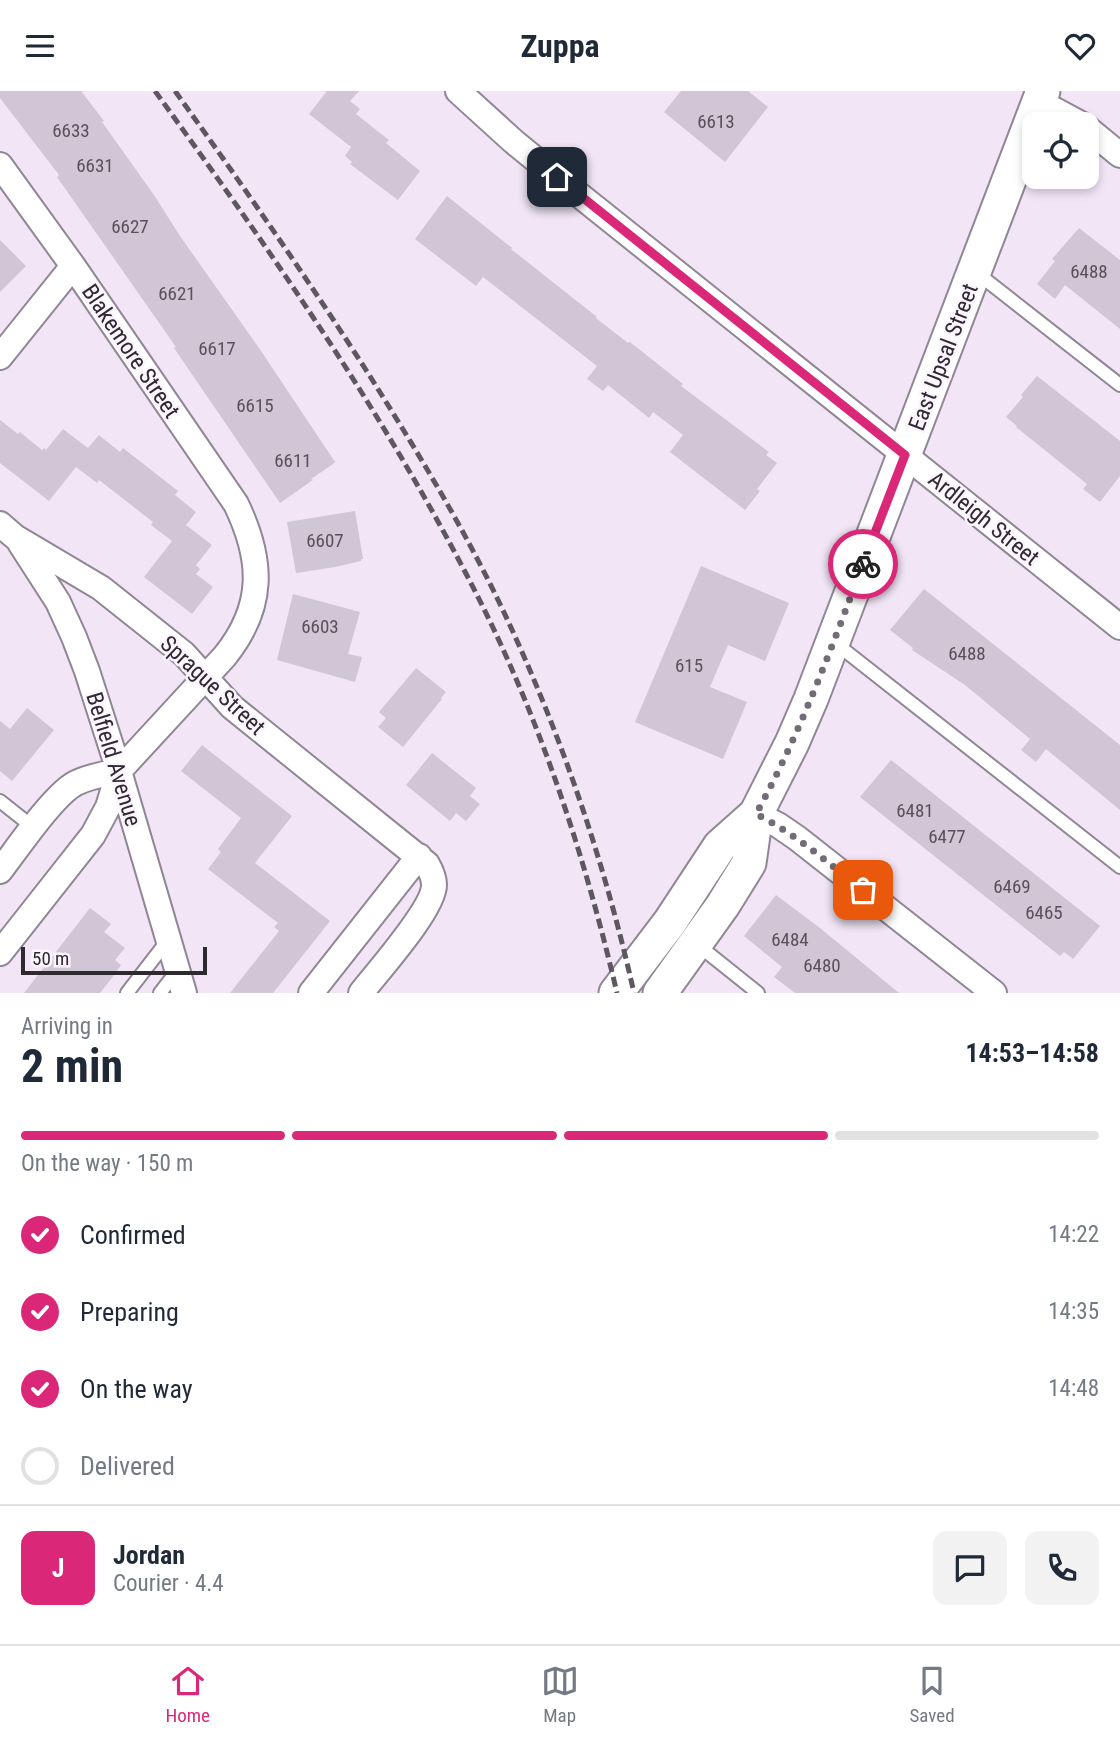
<!DOCTYPE html>
<html lang="en">
<head>
<meta charset="utf-8">
<style>
	:root { --surface:#fff; --page:#f2f2f3; --text:#1f2937; --muted:#747a83; --line:#e0e1e3; --accent:#db2777 }
	body { margin:0; font-family:"Roboto Condensed",sans-serif; background:var(--page); color:var(--text); height:100vh; display:flex; flex-direction:column; font-size:26px; white-space:nowrap }
	* { box-sizing:border-box; margin:0 }
	p { font-size:23px; color:var(--muted) }
	.icon { flex:none; width:38px; height:38px; fill:none; stroke:currentColor; stroke-width:2; stroke-linecap:round; stroke-linejoin:round }
	.map { position:relative; height:902px; overflow:hidden }
	.panel { display:flex; flex-direction:column; background:var(--surface); flex:1 }
	.panel>* { flex:none }
	.controls { position:absolute; left:1022px; top:21px; display:grid; gap:14px }
	.controls a { display:grid; place-items:center; width:77px; height:77px; border-radius:14px; background:var(--surface); box-shadow:0 4px 10px #0003; font-size:35px }
	.scale { position:absolute; left:21px; bottom:18px; width:186px; box-sizing:border-box; padding-left:7px; border:4px solid #2f2a30; border-top:0; font-size:19px; line-height:24px; white-space:nowrap; color:#2f2a30; -webkit-text-stroke:5px #fcf4fe; paint-order:stroke }
	.pin { position:absolute; display:grid; place-items:center; width:60px; height:60px; color:#fff; margin:-30px; border-radius:14px; box-shadow:0 4px 10px #0006 }
	.courier { position:absolute; display:grid; place-items:center; width:70px; height:70px; margin:-35px; border:5px solid #db2777; border-radius:50%; background:#fff; color:#222; box-shadow:0 2px 9px #0007 }
	.summary em { font-style:normal; font-weight:700 }
	.summary div { display:flex; flex-direction:column-reverse }
	.summary { display:flex; align-items:center; justify-content:space-between; height:119px; padding:0 21px }
	h1 { font-size:46px; font-weight:700; line-height:52px }
	.bar { display:grid; grid-template-columns:repeat(4,1fr); gap:10px 7px; align-content:center; height:84px; padding:0 21px }
	.bar i { height:9px; border-radius:5px; background:var(--line) }
	.bar .current { background:var(--accent) }
	.bar p { grid-column:span 4 }
	.line { display:flex; align-items:center; gap:18px; padding:0 21px; border-top:2px solid var(--line) }
	.line div { flex:1 }
	.round { display:grid; place-items:center; flex:none; width:74px; height:74px; border-radius:14px; background:var(--page) }
	ol { padding:0 21px; list-style:none }
	li { display:flex; align-items:center; gap:21px; height:77px }
	li p { margin-inline-start:auto }
	li .icon { padding:7px; border-radius:50%; background:var(--accent); color:#fff; stroke-width:4 }
	li:last-child { color:var(--muted) }
	li i { width:38px; height:38px; border:4px solid var(--line); border-radius:50% }
	header { display:flex; justify-content:space-between; align-items:center; height:91px; padding:0 21px; background:var(--surface); font-size:32px; font-weight:700 }
	.tab-bar { display:flex; justify-content:space-around; align-items:center; height:98px; border-top:2px solid var(--line); background:var(--surface); font-size:19px; color:var(--muted) }
	.tab-bar a { display:grid; justify-items:center; gap:4px }
	.tab-bar .current { color:var(--accent) }
	.map>svg:first-child { display:block }
	.building { fill:#d1c6d6 }
	.lines { fill:none; stroke-linecap:round; stroke-linejoin:round }
	.lane-casing { stroke:#918695; stroke-width:16 }
	.street-casing { stroke:#918695; stroke-width:28 }
	.secondary-casing { stroke:#918695; stroke-width:37 }
	.lane { stroke:#fff; stroke-width:12 }
	.street { stroke:#fff; stroke-width:24 }
	.secondary { stroke:#fff; stroke-width:33 }
	.rail { stroke:#5e5760; stroke-width:5; stroke-dasharray:10 5; stroke-linecap:butt }
	.done { stroke:#736b75; stroke-width:7; stroke-dasharray:0 12.6 }
	.route { stroke:#db2777; stroke-width:9 }
	.labels { text-anchor:middle; stroke-width:5; stroke-linejoin:round; paint-order:stroke }
	.number-label { font-size:19px; fill:#58515a }
	.street-label { font-size:23px; fill:#2f2a30; stroke:#fcf4fe }
</style>
</head>
<body>
<header><svg class="icon" aria-label="menu" viewBox="0 0 24 24"><path d="M4 6h16M4 12h16M4 18h16"/></svg>Zuppa<svg class="icon" aria-label="heart" viewBox="0 0 24 24"><path d="M12 20l-8-8c-3-5 5-10 8-4 3-6 11-1 8 4z"/></svg></header>
<div class="map">
<svg width="1120" height="902" viewBox="0 0 1120 902">
	<rect width="100%" height="100%" fill="#f1e5f6"/>
	<!-- building -->
	<path class="building" d="M 0,0 L 81,0 L 104,30 L 102,31 L 154,104 L 180,145 L 259,257 L 335,371 L 333,373 L 311,388 L 313,389 L 280,412 L 174,257 L 176,256 L 57,86 L 59,84 L 0,7 Z
		M 327,0 L 359,0 L 350,10 L 360,18 L 356,23 L 389,49 L 386,52 L 420,80 L 398,109 L 350,73 L 352,71 L 345,65 L 351,56 L 309,23 Z
		M 681,0 L 748,0 L 768,16 L 725,71 L 664,21 Z
		M 447,105 L 512,157 L 511,158 L 597,226 L 596,227 L 628,252 L 630,251 L 683,293 L 681,295 L 769,361 L 766,364 L 777,372 L 757,398 L 760,400 L 745,419 L 670,361 L 683,344 L 653,321 L 649,327 L 608,294 L 603,300 L 587,288 L 597,275 L 483,186 L 476,195 L 415,148 Z
		M 1079,137 L 1120,169 L 1120,238 L 1065,194 L 1055,208 L 1037,193 L 1055,170 L 1052,168 Z
		M 0,149 L 26,175 L 0,201 Z
		M 1037,285 L 1120,350 L 1120,385 L 1100,411 L 1083,398 L 1087,393 L 1016,336 L 1017,335 L 1006,326 L 1023,306 L 1021,304 Z
		M 0,329 L 18,343 L 20,341 L 42,359 L 44,357 L 46,359 L 63,338 L 88,357 L 99,344 L 120,361 L 123,357 L 178,400 L 175,404 L 196,421 L 186,434 L 212,454 L 196,474 L 200,478 L 196,483 L 213,496 L 192,523 L 144,486 L 172,450 L 151,434 L 153,431 L 99,389 L 97,392 L 76,376 L 49,410 L 0,372 Z
		M 355,420 L 363,468 L 361,468 L 361,470 L 335,476 L 296,482 L 287,431 Z
		M 701,475 L 789,512 L 765,570 L 728,554 L 710,596 L 747,611 L 723,668 L 635,631 Z
		M 924,498 L 1120,654 L 1120,719 L 1046,658 L 1036,671 L 1021,659 L 1030,648 L 965,594 L 912,559 L 913,557 L 890,539 Z
		M 293,503 L 360,521 L 348,563 L 362,566 L 355,591 L 277,569 Z
		M 416,577 L 446,601 L 441,607 L 442,608 L 403,656 L 378,636 L 386,627 L 379,621 Z
		M 27,617 L 54,639 L 12,690 L 0,680 L 0,630 L 10,638 Z
		M 202,654 L 292,725 L 255,772 L 330,830 L 273,902 L 230,902 L 279,840 L 274,836 L 278,832 L 208,778 L 221,761 L 218,758 L 241,727 L 181,680 Z
		M 432,662 L 476,697 L 470,705 L 480,713 L 466,730 L 456,722 L 450,730 L 406,694 Z
		M 891,669 L 1100,835 L 1073,868 L 1064,861 L 1060,865 L 860,706 Z
		M 776,804 L 820,837 L 899,902 L 795,902 L 774,886 L 782,876 L 744,845 Z
		M 90,817 L 111,833 L 104,841 L 125,857 L 115,869 L 121,874 L 115,883 L 100,902 L 24,902 Z"/>
	<g class="lines">
		<defs>
			<path id="lane" d="M 977,182 L 1120,294
				M 834,551 L 1120,776
				M 0,710 L 34,737
				M 698,854 L 758,902
				M 127,902 L 168,849
				M 160,902 L 177,880"/>
			<path id="street" d="M 458,0 L 513,50 L 573,99 L 1120,536
				M 1038,12 L 1055,19 L 1081,33
				M 1087,37 L 1120,64
				M 0,74 L 73,175 L 236,413 C 263,469 265,515 225,565 L 119,680 L 108,716 L 93,744 L 0,862
				M 0,266 L 73,175
				M 0,433 L 15,446 L 101,497 L 184,563 L 232,616 L 427,773 C 431,780 434,786 434,794 C 434,818 378,880 361,902
				M 20,452 L 58,511 L 74,546 L 87,580 L 119,680 L 184,902
				M 756,723 L 778,734 L 797,747 L 994,902
				M 0,780 C 17,758 54,703 76,692 C 90,685 105,683 119,680
				M 311,902 L 419,765"/>
			<path id="secondary" d="M 616,902 L 670,831 L 720,755 L 756,723
				M 660,902 L 723,814 L 749,772 L 756,723 L 792,652 L 811,608 L 1043,0"/>
		</defs>
		<!-- lane casing -->
		<use href="#lane" class="lane-casing"/>
		<!-- street casing -->
		<use href="#street" class="street-casing"/>
		<!-- secondary casing -->
		<use href="#secondary" class="secondary-casing"/>
		<!-- lane -->
		<use href="#lane" class="lane"/>
		<!-- street -->
		<use href="#street" class="street"/>
		<!-- secondary -->
		<use href="#secondary" class="secondary"/>
		<!-- rail -->
		<path class="rail" d="M 155,0 C 275,166 393,335 484,518 C 544,640 586,770 617,902
			M 175,0 C 241,92 305,184 366,279 C 414,355 461,432 500,513 C 559,637 604,768 634,902"/>
	</g>
	<g class="lines">
		<!-- done -->
		<path class="done" d="M 863,799 C 828,772 796,743 756,723 C 800,643 831,558 863,473"/>
		<!-- route -->
		<path class="route" d="M 557,86 L 905,364 L 863,473"/>
	</g>
	<g class="labels">
		<!-- number labels -->
		<g class="number-label">
			<text x="716" y="37">6613</text>
			<text x="71" y="46">6633</text>
			<text x="95" y="81">6631</text>
			<text x="130" y="142">6627</text>
			<text x="1089" y="187">6488</text>
			<text x="177" y="209">6621</text>
			<text x="217" y="264">6617</text>
			<text x="255" y="321">6615</text>
			<text x="293" y="376">6611</text>
			<text x="325" y="456">6607</text>
			<text x="320" y="542">6603</text>
			<text x="967" y="569">6488</text>
			<text x="689" y="581">615</text>
			<text x="915" y="726">6481</text>
			<text x="947" y="752">6477</text>
			<text x="1012" y="802">6469</text>
			<text x="1044" y="828">6465</text>
			<text x="790" y="855">6484</text>
			<text x="822" y="881">6480</text>
		</g>
		<!-- street labels -->
		<g class="street-label">
			<text transform="translate(131 260) rotate(56)" y="8">Blakemore Street</text>
			<text transform="translate(943 266) rotate(-69)" y="8">East Upsal Street</text>
			<text transform="translate(984 427) rotate(39)" y="8">Ardleigh Street</text>
			<text transform="translate(213 594) rotate(43)" y="8">Sprague Street</text>
			<text transform="translate(114 668) rotate(73)" y="8">Belfield Avenue</text>
		</g>
	</g>
</svg>
<div class="controls">
<a><svg class="icon" aria-label="locate" viewBox="0 0 24 24"><circle cx="12" cy="12" r="6"/><path d="M12 2v4M12 18v4M2 12h4M18 12h4"/></svg></a>
</div>
<div class="scale">50 m</div>
<div class="pin" style="left:863px;top:799px;background:#ea580c"><svg class="icon" aria-label="bag" viewBox="0 0 24 24"><path d="M5 8h14l-1 12H6zM9 8a3 3 0 0 1 6 0"/></svg></div>
<div class="pin" style="left:557px;top:86px;background:#1f2937"><svg class="icon" aria-label="home" viewBox="0 0 24 24"><path d="M3 11l9-7 9 7M6 9v11h12V9"/></svg></div>
<div class="courier" style="left:863px;top:473px"><svg class="icon" aria-label="bike" viewBox="0 0 24 24"><circle cx="6" cy="16" r="4"/><circle cx="18" cy="16" r="4"/><path d="M6 16l4-8h5l3 8M10 8l3 8H6M13 5h3"/></svg></div>
</div>
<section class="panel">
<div class="summary"><div><h1>2 min</h1><p>Arriving in</p></div><em>14:53–14:58</em></div>
<div class="bar"><i class="current"></i><i class="current"></i><i class="current"></i><i></i><p>On the way · 150 m</p></div>
<ol>
<li><svg class="icon" aria-label="check" viewBox="0 0 24 24"><path d="M5 12l5 5 9-10"/></svg>Confirmed<p>14:22</p></li>
<li><svg class="icon" aria-label="check" viewBox="0 0 24 24"><path d="M5 12l5 5 9-10"/></svg>Preparing<p>14:35</p></li>
<li><svg class="icon" aria-label="check" viewBox="0 0 24 24"><path d="M5 12l5 5 9-10"/></svg>On the way<p>14:48</p></li>
<li><i></i>Delivered</li>
</ol>
<div class="line" style="height:126px"><b class="round" style="background:var(--accent);color:#fff">J</b><div><b>Jordan</b><p>Courier · 4.4</p></div><a class="round"><svg class="icon" aria-label="chat" viewBox="0 0 24 24"><path d="M4 5h16v11H9l-5 4z"/></svg></a><a class="round"><svg class="icon" aria-label="phone" viewBox="0 0 24 24"><path d="M5 4h4l2 5-3 2q2 4 5 5l2-3 5 2v4C11 20 4 13 5 4z"/></svg></a></div>
</section>
<nav class="tab-bar">
<a class="current"><svg class="icon" aria-label="home" viewBox="0 0 24 24"><path d="M3 11l9-7 9 7M6 9v11h12V9"/></svg>Home</a>
<a><svg class="icon" aria-label="map" viewBox="0 0 24 24"><path d="M3 6l6-2 6 2 6-2v14l-6 2-6-2-6 2zM9 4v14M15 6v14"/></svg>Map</a>
<a><svg class="icon" aria-label="saved" viewBox="0 0 24 24"><path d="M7 4h10v16l-5-4-5 4z"/></svg>Saved</a>
</nav>
</body>
</html>
